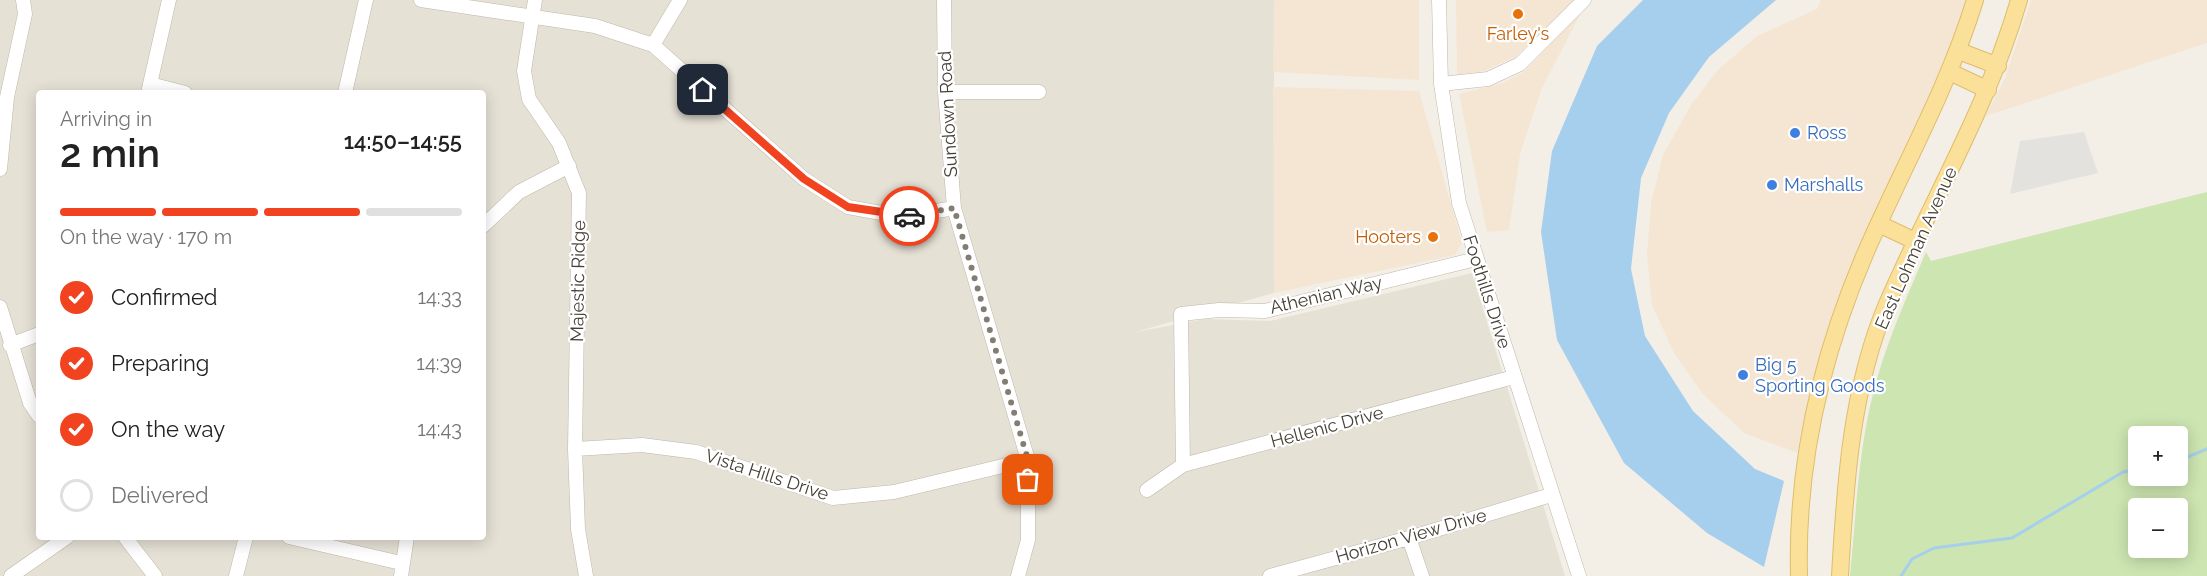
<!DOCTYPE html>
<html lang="en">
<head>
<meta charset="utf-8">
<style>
	:root { --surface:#fff; --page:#f6f6f6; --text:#222; --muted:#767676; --line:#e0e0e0; --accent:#f14320 }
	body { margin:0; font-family:Raleway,sans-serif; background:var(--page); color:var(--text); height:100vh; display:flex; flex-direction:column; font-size:22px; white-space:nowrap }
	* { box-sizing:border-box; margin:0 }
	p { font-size:20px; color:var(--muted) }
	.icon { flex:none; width:33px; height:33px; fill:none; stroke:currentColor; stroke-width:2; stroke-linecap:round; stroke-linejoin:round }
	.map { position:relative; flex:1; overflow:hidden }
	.side { position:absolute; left:36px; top:90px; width:450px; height:450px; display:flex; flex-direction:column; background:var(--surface); border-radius:6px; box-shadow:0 3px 15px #0003 }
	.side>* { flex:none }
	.controls { position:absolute; left:2128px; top:426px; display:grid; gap:12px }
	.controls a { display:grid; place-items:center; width:60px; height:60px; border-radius:6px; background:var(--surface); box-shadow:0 3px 15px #0003; font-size:30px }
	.pin { position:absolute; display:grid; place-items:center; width:51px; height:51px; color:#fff; margin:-26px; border-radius:12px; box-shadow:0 3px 9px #0006 }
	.courier { position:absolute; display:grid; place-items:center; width:60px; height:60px; margin:-30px; border:4px solid #f14320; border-radius:50%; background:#fff; color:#222; box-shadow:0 2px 8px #0007 }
	.summary em { font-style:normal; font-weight:600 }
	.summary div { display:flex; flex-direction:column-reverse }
	.summary { display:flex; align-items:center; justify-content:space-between; height:102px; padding:0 24px }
	h1 { font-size:39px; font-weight:600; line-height:45px }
	.bar { display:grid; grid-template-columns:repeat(4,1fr); gap:9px 6px; align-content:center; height:72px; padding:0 24px }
	.bar i { height:8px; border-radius:4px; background:var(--line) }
	.bar .active { background:var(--accent) }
	.bar p { grid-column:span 4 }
	ol { padding:0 24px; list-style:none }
	li { display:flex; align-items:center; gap:18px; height:66px }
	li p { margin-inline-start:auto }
	li .icon { padding:6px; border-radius:50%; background:var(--accent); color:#fff; stroke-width:4 }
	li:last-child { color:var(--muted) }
	li i { width:33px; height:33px; border:3px solid var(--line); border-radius:50% }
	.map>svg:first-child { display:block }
	.residential { fill:#e6e1d5; fill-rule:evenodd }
	.commercial { fill:#f4e6d3 }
	.green { fill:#cde5b1; fill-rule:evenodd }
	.parking { fill:#e4e2df }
	.water { fill:#a6cfed }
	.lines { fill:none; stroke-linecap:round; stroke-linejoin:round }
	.stream { stroke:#a6cfed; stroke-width:3 }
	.minor-casing { stroke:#beb7aa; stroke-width:15 }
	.major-casing { stroke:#dfbd69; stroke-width:18 }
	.minor { stroke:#fff; stroke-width:14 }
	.major { stroke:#fae099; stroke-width:16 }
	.done { stroke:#837d74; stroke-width:6; stroke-dasharray:0 10.8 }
	.route { stroke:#f14320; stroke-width:8 }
	.food-dot { fill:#e8710a; stroke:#fff; stroke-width:2 }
	.shop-dot { fill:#3f7fe0; stroke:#fff; stroke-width:2 }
	.labels { text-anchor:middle; stroke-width:4.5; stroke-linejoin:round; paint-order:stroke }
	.food-label { font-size:18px; fill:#c56008; stroke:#fff }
	.street-label { font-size:18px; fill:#464036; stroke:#fff }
	.shop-label { font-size:18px; fill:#366cbe; stroke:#fff; text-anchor:start }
</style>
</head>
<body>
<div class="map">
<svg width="2207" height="576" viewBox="0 0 2207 576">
	<rect width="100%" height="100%" fill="#f3efe7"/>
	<!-- residential -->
	<path class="residential" d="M 0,0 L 1274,0 L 1274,293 L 1135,332 L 1206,319 L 1270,321 L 1472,273 L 1565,576 L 0,576 ZM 39,93 L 483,93 L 483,537 L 39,537 Z"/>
	<!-- commercial -->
	<path class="commercial" d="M 1274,0 L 1419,0 L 1419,80 L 1273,72 Z
		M 1456,0 L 1576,0 L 1515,57 L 1484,71 L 1457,75 Z
		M 1821,0 L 1966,0 L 1951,49 L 1858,252 L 1810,393 L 1797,453 L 1744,433 L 1702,393 L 1674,353 L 1652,305 L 1647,256 L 1651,203 L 1663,155 L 1691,105 L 1717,71 L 1757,36 L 1817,9 Z
		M 2031,0 L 2207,0 L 2207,43 L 1986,116 L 2005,78 Z
		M 1581,13 L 1542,88 L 1520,154 L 1509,230 L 1487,232 L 1459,94 L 1503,83 L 1525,71 Z
		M 1273,87 L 1419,91 L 1462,243 L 1455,255 L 1274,293 Z"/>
	<!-- green -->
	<path class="green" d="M 2207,192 L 2207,576 L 1850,576 C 1856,515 1858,453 1873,394 C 1885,345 1906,299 1926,252 L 1931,261 ZM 2139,436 L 2178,436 L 2178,476 L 2139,476 ZM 2139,508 L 2178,508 L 2178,548 L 2139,548 Z"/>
	<!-- parking -->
	<path class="parking" d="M 2084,132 L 2098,173 L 2010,194 L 2020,141 Z"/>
	<!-- water -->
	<path class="water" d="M 1643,0 L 1776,0 L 1709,57 L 1669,113 L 1641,178 L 1631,269 L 1645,336 L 1693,411 L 1755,469 L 1784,481 L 1764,567 L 1707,533 L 1624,463 L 1557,340 L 1541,232 L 1552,151 L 1597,46 Z"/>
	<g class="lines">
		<!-- stream -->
		<path class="stream" d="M 2178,461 L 2207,449
			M 1901,576 L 1912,559 L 1934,548 L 2012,538 L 2123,472 L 2139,469"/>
		<defs>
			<path id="minor" d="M 421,0 L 595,26 L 653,45 L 804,179 L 848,207 L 903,217 L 954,208
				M 535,0 L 524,71 L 529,99 L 559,143 L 579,193 L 575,449 L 578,529 L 586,576
				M 944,0 L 945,92 L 954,208 L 1028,460 L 1028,540 L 1018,576
				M 1439,0 L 1441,84 L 1459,203 L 1579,576
				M 653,45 L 680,0
				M 150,84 L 185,93
				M 1441,84 L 1488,79 L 1520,64 L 1584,0
				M 945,92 L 1039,92
				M 148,93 L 169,0
				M 345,93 L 366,0
				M 0,169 L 7,97 L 25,14 L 23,0
				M 483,226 L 519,192 L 569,166
				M 0,307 L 30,403 L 39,416
				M 10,345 L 39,334
				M 575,449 L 642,445 L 696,452 L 833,498 L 894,492 L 1028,460
				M 1183,465 L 1181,314 L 1219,310 L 1265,311 L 1476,259
				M 1147,490 L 1183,465 L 1514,377
				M 125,537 L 155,576
				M 289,537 L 401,563
				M 1409,538 L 1422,576
				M 11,576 L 67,537
				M 236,576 L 246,537
				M 401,576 L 407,537
				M 1270,576 L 1409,538 L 1551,495"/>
			<path id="major" d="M 1959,51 L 1998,66
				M 1950,72 L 1988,90
				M 1879,224 L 1917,242
				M 1799,576 C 1796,464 1821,357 1865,254 C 1902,169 1948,88 1975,0
				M 1840,576 C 1845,486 1851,388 1887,304 C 1931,202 1988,107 2019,0"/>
		</defs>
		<!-- minor casing -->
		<use href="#minor" class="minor-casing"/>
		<!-- major casing -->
		<use href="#major" class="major-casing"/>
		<!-- minor -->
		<use href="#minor" class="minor"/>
		<!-- major -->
		<use href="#major" class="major"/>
	</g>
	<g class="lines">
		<!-- done -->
		<path class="done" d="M 909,216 L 954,208 L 1028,460 L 1028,480"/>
		<!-- route -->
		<path class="route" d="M 703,90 L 804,179 L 848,207 L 909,216"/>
	</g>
	<!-- markers -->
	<g class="food-dot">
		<circle cx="1518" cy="14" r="6"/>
		<circle cx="1433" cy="237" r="6"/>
	</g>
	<g class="shop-dot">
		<circle cx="1795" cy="133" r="6"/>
		<circle cx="1772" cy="185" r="6"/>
		<circle cx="1743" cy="375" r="6"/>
	</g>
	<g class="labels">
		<!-- food labels -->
		<g class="food-label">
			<text x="1518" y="40">Farley's</text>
			<text x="1421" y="243" text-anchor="end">Hooters</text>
		</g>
		<!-- street labels -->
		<g class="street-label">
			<text transform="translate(948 114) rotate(-93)" y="6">Sundown Road</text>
			<text transform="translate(1916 248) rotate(-66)" y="6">East Lohman Avenue</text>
			<text transform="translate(578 281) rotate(-89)" y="6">Majestic Ridge</text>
			<text transform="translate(1487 292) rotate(72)" y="6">Foothills Drive</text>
			<text transform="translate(1326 295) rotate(-13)" y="6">Athenian Way</text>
			<text transform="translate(1327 427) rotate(-15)" y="6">Hellenic Drive</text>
			<text transform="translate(767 475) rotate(18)" y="6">Vista Hills Drive</text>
			<text transform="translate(1411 536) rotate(-16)" y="6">Horizon View Drive</text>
		</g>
		<!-- shop labels -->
		<g class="shop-label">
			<text x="1807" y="139">Ross</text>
			<text x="1784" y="191">Marshalls</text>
			<text x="1755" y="371">Big 5<tspan x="1755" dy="21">Sporting Goods</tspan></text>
		</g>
	</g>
</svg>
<div class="controls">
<a>+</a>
<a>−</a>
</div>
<div class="pin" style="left:1028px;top:480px;background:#ea580c"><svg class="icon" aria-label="bag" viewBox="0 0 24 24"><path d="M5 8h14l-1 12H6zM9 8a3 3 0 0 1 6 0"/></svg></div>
<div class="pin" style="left:703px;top:90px;background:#1f2937"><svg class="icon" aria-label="home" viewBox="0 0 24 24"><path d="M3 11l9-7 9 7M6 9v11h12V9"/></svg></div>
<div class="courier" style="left:909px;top:216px"><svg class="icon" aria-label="car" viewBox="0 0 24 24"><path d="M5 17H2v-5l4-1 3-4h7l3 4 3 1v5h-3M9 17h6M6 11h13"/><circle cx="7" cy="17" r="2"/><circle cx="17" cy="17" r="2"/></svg></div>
<section class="side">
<div class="summary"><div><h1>2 min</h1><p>Arriving in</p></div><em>14:50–14:55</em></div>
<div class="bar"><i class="active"></i><i class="active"></i><i class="active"></i><i></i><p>On the way · 170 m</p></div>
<ol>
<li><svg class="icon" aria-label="check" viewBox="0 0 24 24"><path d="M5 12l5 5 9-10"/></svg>Confirmed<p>14:33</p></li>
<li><svg class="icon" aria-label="check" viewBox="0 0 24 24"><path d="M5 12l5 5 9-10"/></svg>Preparing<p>14:39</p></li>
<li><svg class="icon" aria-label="check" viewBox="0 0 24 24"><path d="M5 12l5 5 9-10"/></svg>On the way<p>14:43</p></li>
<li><i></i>Delivered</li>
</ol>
</section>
</div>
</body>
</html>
